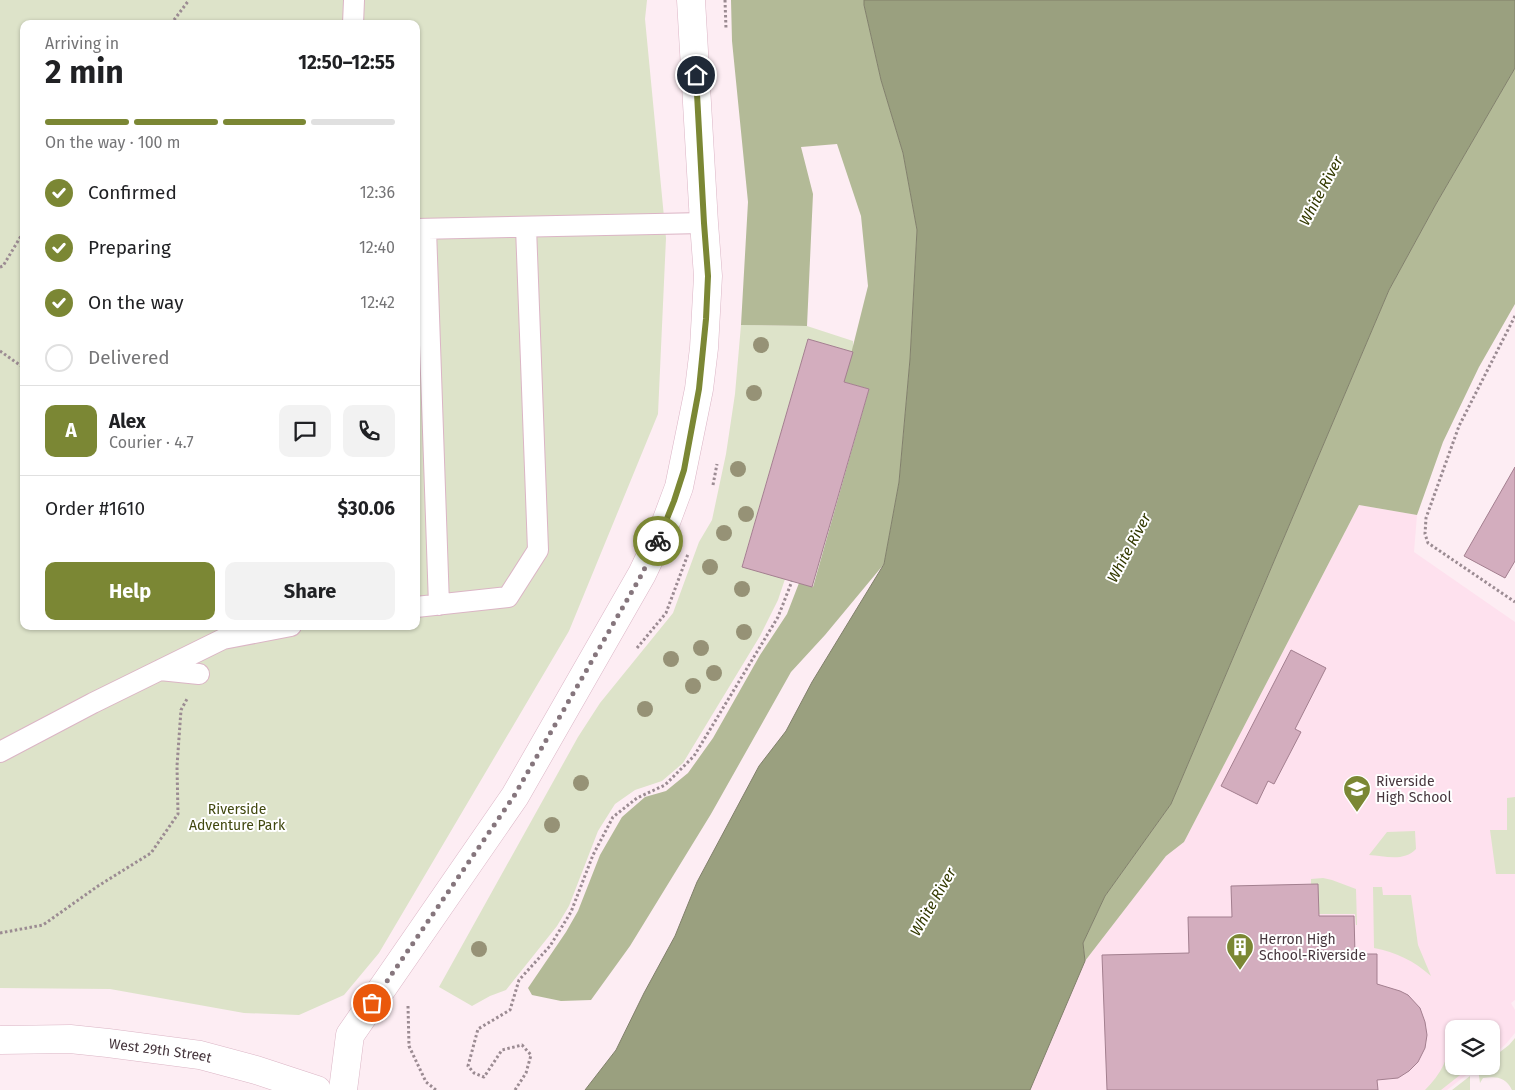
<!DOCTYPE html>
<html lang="en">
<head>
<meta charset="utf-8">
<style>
	:root { --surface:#fff; --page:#f2f2f2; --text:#202124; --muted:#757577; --line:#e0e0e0; --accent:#7b8734 }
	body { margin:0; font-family:"Fira Sans",sans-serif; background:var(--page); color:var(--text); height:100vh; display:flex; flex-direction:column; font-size:19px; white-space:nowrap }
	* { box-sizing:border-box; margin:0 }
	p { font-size:16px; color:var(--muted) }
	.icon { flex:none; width:28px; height:28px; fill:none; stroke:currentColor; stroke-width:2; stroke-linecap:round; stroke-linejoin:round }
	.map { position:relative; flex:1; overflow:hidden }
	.drawer { position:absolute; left:20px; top:20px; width:400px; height:610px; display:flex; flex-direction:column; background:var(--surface); border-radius:10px; box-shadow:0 1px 4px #0004 }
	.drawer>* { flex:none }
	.tools { position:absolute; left:1445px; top:1020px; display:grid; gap:10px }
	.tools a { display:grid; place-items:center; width:55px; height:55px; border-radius:10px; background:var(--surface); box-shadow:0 1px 4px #0004; font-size:25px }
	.pin { position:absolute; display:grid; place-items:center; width:42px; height:42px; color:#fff; margin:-21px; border:2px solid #fff; border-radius:50%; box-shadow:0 1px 5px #0007 }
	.courier { position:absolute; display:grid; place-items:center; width:50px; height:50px; margin:-25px; border:4px solid #7b8734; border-radius:50%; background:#fff; color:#222; box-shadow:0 1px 6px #0007 }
	.head em { font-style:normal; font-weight:700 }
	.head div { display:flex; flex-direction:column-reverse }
	.head { display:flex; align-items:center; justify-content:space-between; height:85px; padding:0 25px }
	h1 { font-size:32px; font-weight:700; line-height:38px }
	.bar { display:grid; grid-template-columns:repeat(4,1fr); gap:8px 5px; align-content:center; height:60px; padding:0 25px }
	.bar i { height:6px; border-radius:4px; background:var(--line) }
	.bar .on { background:var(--accent) }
	.bar p { grid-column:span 4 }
	.line { display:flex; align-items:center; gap:12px; padding:0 25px; border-top:1px solid var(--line) }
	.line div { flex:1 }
	.round { display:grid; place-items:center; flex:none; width:52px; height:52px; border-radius:10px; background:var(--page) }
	ol { padding:0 25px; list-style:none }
	li { display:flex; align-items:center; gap:15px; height:55px }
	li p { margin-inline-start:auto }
	li .icon { padding:5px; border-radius:50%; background:var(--accent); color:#fff; stroke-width:4 }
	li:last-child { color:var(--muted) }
	li i { width:28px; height:28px; border:2px solid var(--line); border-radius:50% }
	.primary-button { display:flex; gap:10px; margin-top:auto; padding:10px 25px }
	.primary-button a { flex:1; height:58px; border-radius:10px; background:var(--accent); color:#fff; font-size:20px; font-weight:700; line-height:58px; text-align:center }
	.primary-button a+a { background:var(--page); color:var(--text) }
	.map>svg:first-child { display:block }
	.built { fill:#fee1ee }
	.green { fill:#dde3c9; fill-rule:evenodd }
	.forest { fill:#b3ba97 }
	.water { fill:#9aa07f; stroke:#81806b }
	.building { fill:#d3adbe; stroke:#a37f8f }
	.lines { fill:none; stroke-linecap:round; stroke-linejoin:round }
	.service-casing { stroke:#dbb5c5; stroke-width:22 }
	.tertiary-casing { stroke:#dbb5c5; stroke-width:29 }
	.secondary-casing { stroke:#dbb5c5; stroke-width:29 }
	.path { stroke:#9b8b92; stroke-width:3; stroke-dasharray:2.5 2.5; stroke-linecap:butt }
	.service { stroke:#fff; stroke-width:20 }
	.tertiary { stroke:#fff; stroke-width:28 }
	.secondary { stroke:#fff; stroke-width:28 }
	.tree { fill:#969276 }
	.done { stroke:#86767d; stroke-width:5; stroke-dasharray:0 9 }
	.route { stroke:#7b8734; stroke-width:6 }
	.labels { text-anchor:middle; stroke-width:4; stroke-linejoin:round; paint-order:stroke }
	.poi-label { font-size:14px; fill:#46363d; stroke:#fff; text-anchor:start }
	.park-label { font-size:14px; fill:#41480f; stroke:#fff }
	.street-label { font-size:14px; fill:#46363d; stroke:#fff }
	.water-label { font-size:15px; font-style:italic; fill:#333900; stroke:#fff }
</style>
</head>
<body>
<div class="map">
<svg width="1515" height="1090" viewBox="0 0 1515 1090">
	<rect width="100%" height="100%" fill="#fdedf3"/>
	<!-- built -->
	<path class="built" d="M 1359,505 L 1417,515 L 1414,552 L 1515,622 L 1515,1000 L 1511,1003 L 1515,1010 L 1515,1033 L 1505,1045 L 1491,1056 L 1491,1029 L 1454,1029 L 1454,1066 L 1478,1066 L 1447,1090 L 1030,1090 L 1085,961 L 1166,856 L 1184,842 Z"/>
	<!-- green -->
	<path class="green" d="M 0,0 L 647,0 L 645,19 L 666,238 L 658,414 L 569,631 L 379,953 L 344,995 L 299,1015 L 244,1013 L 110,989 L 0,988 ZM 24,24 L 416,24 L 416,626 L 24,626 Z
		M 741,325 L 807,326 L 853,341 L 853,352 L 808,339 L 742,566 L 785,579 L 778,600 L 760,636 L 683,763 L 662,781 L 635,790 L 615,804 L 598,831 L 569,906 L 557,926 L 506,990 L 490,996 L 472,1006 L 439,987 L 578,737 L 600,703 L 673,613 L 699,542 L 712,520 L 726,454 L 735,394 Z
		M 1515,797 L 1515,874 L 1496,874 L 1490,830 L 1507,830 L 1507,798 Z
		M 1415,831 L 1416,849 C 1404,862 1385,856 1369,855 L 1387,832 Z
		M 1323,878 L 1332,880 L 1356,889 L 1357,925 L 1356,925 L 1355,914 L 1311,914 L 1311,879 Z
		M 1373,887 L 1382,887 L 1383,895 L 1411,895 L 1418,945 L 1431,976 C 1414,961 1396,952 1374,948 Z
		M 1454,1035 L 1454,1066 L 1469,1066 L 1469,1068 L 1441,1090 L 1425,1090 C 1441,1074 1449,1058 1452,1036 Z
		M 1515,1038 L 1515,1090 L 1512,1090 C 1506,1077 1496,1076 1483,1078 L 1480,1083 L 1478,1069 L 1482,1066 L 1491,1066 L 1491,1059 L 1509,1045 Z
		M 1470,1076 L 1470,1090 L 1452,1090 Z"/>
	<!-- forest -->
	<path class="forest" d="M 731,0 L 864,0 L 864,5 L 881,80 L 903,153 L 917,230 L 910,359 L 899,482 L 884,564 L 825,635 L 791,672 L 711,814 L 630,946 L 591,1000 L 561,1001 L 532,995 L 528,988 L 566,932 L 578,911 L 600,855 L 622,817 L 645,797 L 666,791 L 688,773 L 713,738 L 760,655 L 787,614 L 799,583 L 813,587 L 869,389 L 844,382 L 868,286 L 861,216 L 837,144 L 801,147 L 813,194 L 807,326 L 741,325 L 748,202 L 732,41 Z
		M 1515,68 L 1515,304 L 1479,367 L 1443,442 L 1417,515 L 1359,505 L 1184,842 L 1166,856 L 1085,961 L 1083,943 L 1105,896 L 1171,804 L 1389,290 L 1436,204 Z"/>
	<!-- water -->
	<path class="water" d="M 864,0 L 1515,0 L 1515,68 L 1436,204 L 1389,290 L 1171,804 L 1105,896 L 1083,943 L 1085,961 L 1030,1090 L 585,1090 L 616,1050 L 644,993 L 675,936 L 697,882 L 759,766 L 786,731 L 812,682 L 884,564 L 899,482 L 910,359 L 917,230 L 903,153 L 881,80 L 864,5 Z"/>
	<!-- building -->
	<path class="building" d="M 808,339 L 853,352 L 844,382 L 869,389 L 812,587 L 742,567 Z
		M 1515,467 L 1515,561 L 1505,578 L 1464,556 Z
		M 1291,650 L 1326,668 L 1295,729 L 1301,732 L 1274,784 L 1268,781 L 1257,804 L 1221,786 Z
		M 1318,884 L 1319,916 L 1354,916 L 1355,954 L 1377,954 L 1377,984 L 1400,991 L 1408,995 L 1420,1008 L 1425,1022 L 1427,1035 L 1425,1048 L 1418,1062 L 1409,1071 L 1398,1078 L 1377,1080 L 1378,1090 L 1107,1090 L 1102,955 L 1189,953 L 1188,917 L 1232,917 L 1231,886 Z"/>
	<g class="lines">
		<defs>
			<path id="service" d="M 353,24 L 354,0
				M 416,229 L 704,223
				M 426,229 L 439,605
				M 416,607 L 508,597 L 538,550 L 526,227
				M 160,670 L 199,674
				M 0,752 L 93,703 L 223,639 L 291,626"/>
			<path id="tertiary" d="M 343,1090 L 350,1035 L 515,796 L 642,574 L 663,530 L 679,487 L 699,389 L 704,348 L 708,276 L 704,223 L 691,0"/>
			<g id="secondary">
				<path id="s1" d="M 0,1040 L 70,1039 L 108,1043 L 200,1055 L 256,1070 L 317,1090"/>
			</g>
		</defs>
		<!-- service casing -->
		<use href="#service" class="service-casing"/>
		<!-- tertiary casing -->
		<use href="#tertiary" class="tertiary-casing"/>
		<!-- secondary casing -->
		<use href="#secondary" class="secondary-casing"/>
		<!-- path -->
		<path class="path" d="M 725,0 L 726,29
			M 171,24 L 189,0
			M 0,267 L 3,266 L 24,231
			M 1515,316 L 1459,426 L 1426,518 L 1425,534 L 1428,543 L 1515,602
			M 0,351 L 24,368
			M 713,485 L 717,464
			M 637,648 L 666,613 L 688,554
			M 0,933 L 43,925 L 98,886 L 151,853 L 178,814 L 177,766 L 181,710 L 187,699
			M 408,1006 L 409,1046 L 426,1082 L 436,1090
			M 515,1090 L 526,1073 L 531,1055 L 522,1045 L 502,1050 L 484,1077 L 474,1073 L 468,1066 L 478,1029 L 510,1010 L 519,980 L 550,946 L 571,912 L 593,855 L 613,817 L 637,798 L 665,785 L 694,756 L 778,617 L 792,581"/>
		<!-- service -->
		<use href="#service" class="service"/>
		<!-- tertiary -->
		<use href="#tertiary" class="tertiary"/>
		<!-- secondary -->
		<use href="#secondary" class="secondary"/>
	</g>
	<!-- trees -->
	<g class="tree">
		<circle cx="761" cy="345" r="8"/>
		<circle cx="754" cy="393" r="8"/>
		<circle cx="738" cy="469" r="8"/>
		<circle cx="746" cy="514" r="8"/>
		<circle cx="724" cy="533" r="8"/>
		<circle cx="710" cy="567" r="8"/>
		<circle cx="742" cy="589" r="8"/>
		<circle cx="744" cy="632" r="8"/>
		<circle cx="701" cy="648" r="8"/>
		<circle cx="671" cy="659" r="8"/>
		<circle cx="714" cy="673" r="8"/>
		<circle cx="693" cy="686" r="8"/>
		<circle cx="645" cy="709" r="8"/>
		<circle cx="581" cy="783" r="8"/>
		<circle cx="552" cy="825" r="8"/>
		<circle cx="479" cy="949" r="8"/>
	</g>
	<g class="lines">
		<!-- done -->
		<path class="done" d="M 372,1003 L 514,796 L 642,574 L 658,541"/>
		<!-- route -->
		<path class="route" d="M 658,541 L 674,501 L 684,470 L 699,389 L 706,319 L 708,276 L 704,223 L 696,75"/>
	</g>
	<!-- icons -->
	<defs>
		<symbol id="school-pin" viewBox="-11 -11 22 30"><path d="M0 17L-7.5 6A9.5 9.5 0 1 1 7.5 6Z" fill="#7b8734" stroke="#fff"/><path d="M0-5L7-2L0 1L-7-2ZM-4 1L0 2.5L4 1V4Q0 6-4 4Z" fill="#fff"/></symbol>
		<symbol id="building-pin" viewBox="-11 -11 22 30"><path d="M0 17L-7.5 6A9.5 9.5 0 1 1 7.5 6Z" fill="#7b8734" stroke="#fff"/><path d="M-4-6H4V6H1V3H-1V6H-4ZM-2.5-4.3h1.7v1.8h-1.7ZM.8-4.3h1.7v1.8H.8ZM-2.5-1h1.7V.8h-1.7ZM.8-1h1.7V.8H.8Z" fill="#fff"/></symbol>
	</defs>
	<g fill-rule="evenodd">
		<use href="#school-pin" x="1341" y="773" width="32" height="43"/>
		<use href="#building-pin" x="1224" y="931" width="32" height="43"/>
	</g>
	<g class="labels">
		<!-- poi labels -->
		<g class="poi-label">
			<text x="1376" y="786">Riverside<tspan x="1376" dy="16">High School</tspan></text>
			<text x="1259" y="944">Herron High<tspan x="1259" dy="16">School-Riverside</tspan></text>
		</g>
		<!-- park labels -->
		<g class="park-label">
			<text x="237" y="814">Riverside<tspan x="237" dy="16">Adventure Park</tspan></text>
		</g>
		<!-- street labels -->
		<g class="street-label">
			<text dy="5" stroke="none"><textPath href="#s1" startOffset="161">West 29th Street</textPath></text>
		</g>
		<!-- water labels -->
		<g class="water-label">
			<text transform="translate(1321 191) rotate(-62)" y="5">White River</text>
			<text transform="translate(1129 548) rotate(-62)" y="5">White River</text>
			<text transform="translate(933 902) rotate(-60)" y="5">White River</text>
		</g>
	</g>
</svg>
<div class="tools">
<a><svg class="icon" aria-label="layers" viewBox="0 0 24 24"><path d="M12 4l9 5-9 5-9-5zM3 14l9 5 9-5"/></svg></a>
</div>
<div class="pin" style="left:372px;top:1003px;background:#ea580c"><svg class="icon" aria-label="bag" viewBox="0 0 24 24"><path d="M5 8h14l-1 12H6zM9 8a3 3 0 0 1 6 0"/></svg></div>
<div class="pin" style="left:696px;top:75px;background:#1f2937"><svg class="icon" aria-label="home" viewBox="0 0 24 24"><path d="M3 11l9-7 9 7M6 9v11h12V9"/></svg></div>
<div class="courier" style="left:658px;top:541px"><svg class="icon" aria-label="bike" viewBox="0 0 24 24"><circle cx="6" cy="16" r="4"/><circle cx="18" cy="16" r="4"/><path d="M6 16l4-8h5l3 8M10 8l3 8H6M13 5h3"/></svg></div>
<section class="drawer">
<div class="head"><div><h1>2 min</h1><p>Arriving in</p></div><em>12:50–12:55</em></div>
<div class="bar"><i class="on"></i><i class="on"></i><i class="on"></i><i></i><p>On the way · 100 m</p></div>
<ol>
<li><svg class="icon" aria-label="check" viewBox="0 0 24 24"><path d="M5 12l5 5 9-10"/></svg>Confirmed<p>12:36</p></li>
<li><svg class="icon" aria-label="check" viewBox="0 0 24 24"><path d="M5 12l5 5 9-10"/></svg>Preparing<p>12:40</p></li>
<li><svg class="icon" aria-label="check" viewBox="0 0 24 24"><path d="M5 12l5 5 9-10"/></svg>On the way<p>12:42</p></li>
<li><i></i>Delivered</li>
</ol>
<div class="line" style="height:90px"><b class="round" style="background:var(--accent);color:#fff">A</b><div><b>Alex</b><p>Courier · 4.7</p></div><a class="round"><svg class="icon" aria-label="chat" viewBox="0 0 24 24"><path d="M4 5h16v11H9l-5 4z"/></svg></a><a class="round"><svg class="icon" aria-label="phone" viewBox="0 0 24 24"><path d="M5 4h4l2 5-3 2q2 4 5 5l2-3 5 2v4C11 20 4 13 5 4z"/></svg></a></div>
<div class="line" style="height:65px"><div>Order #1610</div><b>$30.06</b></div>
<div class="primary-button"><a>Help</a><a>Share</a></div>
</section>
</div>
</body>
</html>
